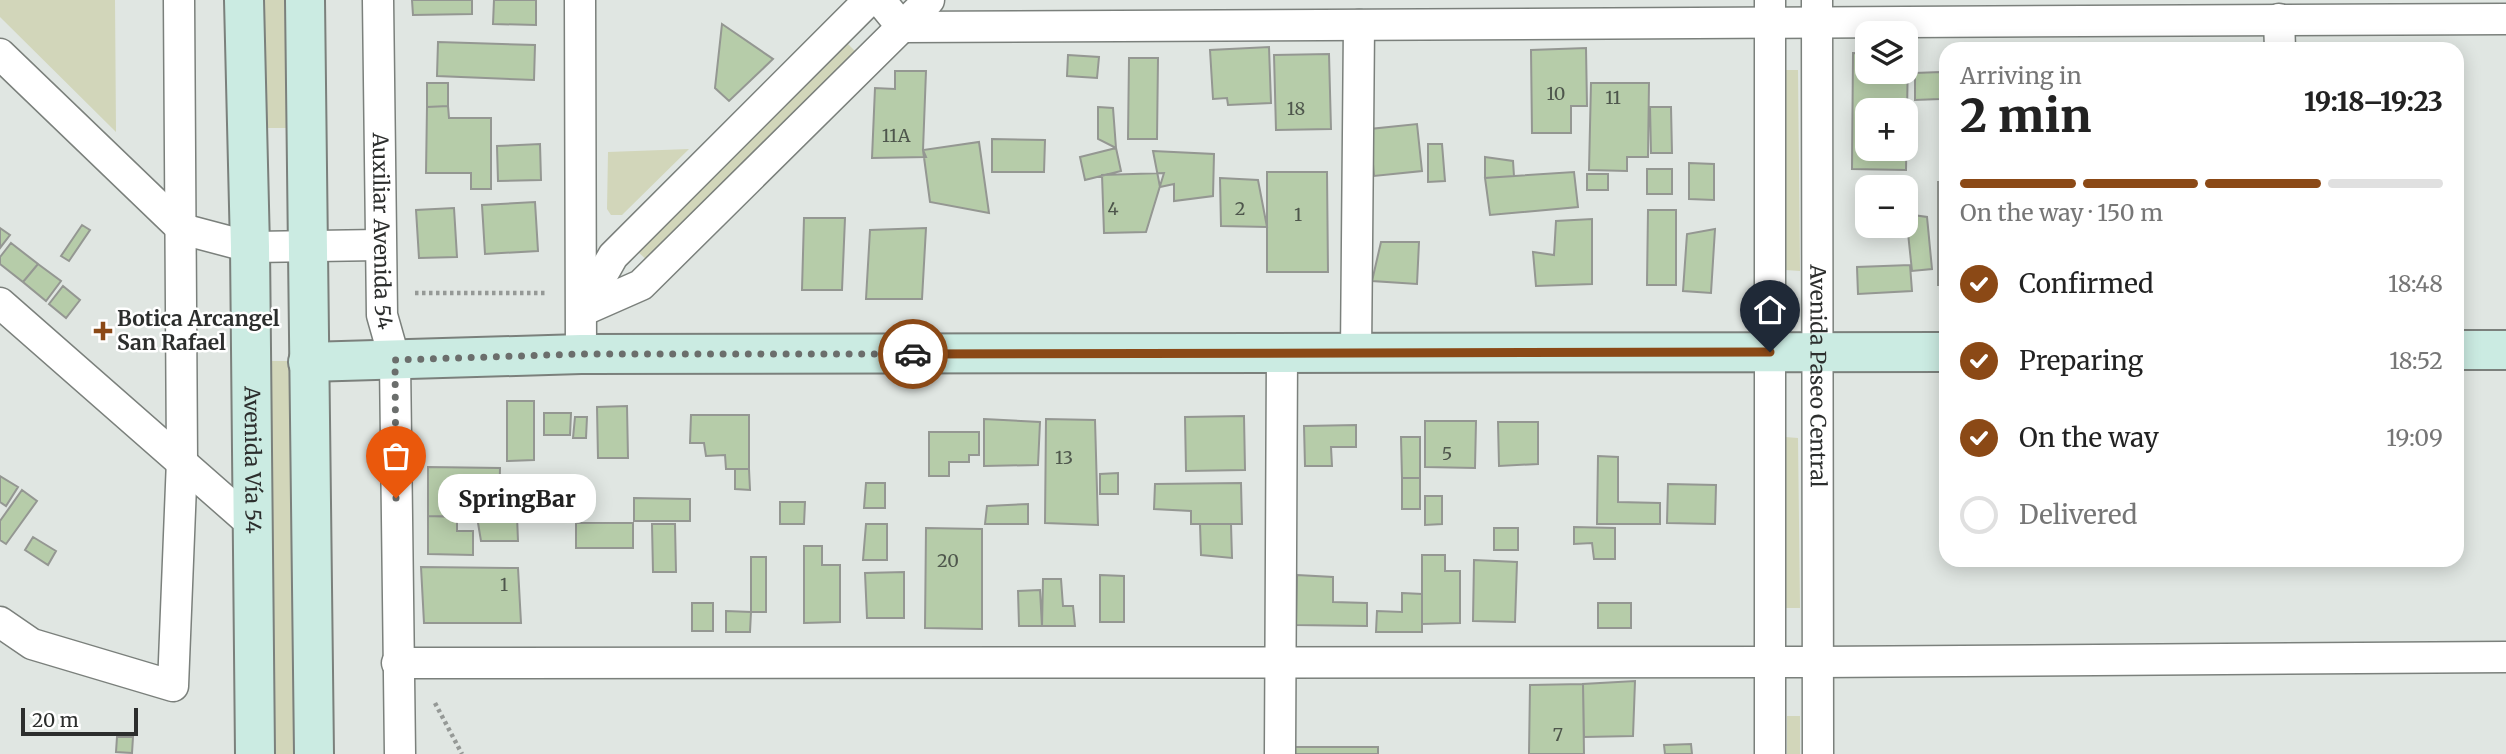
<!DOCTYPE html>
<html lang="en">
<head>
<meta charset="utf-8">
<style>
	:root { --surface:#fff; --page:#f2f2f2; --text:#222; --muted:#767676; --line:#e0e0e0; --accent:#8b4916 }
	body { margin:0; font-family:Merriweather,serif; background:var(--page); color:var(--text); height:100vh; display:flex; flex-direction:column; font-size:26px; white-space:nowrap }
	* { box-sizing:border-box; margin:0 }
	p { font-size:23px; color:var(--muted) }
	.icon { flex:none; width:38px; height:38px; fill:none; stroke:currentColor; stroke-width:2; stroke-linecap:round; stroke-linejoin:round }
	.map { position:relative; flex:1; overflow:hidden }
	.panel { position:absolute; left:1939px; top:42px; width:525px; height:525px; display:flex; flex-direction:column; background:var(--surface); border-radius:21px; box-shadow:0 4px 18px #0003 }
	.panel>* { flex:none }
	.tools { position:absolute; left:1855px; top:21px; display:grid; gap:14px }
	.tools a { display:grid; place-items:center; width:63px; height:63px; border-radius:14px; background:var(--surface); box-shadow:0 4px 18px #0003; font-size:35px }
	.scale { position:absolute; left:21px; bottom:18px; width:117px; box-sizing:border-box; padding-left:7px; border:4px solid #2c2e2d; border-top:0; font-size:19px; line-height:24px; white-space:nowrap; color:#2c2e2d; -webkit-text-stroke:5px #fff; paint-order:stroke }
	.pin { position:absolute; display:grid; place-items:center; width:60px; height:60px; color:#fff; margin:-72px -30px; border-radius:50% 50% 50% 0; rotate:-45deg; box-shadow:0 0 7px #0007 }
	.pin .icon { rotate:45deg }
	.courier { position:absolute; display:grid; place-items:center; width:70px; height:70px; margin:-35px; border:5px solid #8b4916; border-radius:50%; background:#fff; color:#222; box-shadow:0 2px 9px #0007 }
	.bubble { position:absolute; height:49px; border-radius:21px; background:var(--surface); box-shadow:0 4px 18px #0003; font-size:23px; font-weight:800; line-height:49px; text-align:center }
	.headline em { font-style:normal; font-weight:800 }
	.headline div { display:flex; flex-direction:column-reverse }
	.headline { display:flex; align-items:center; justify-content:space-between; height:119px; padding:0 21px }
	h1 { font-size:46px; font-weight:800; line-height:52px }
	.bar { display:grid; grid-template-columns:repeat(4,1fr); gap:10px 7px; align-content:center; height:84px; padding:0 21px }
	.bar i { height:9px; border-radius:5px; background:var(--line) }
	.bar .active { background:var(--accent) }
	.bar p { grid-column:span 4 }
	ol { padding:0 21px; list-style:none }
	li { display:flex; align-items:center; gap:21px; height:77px }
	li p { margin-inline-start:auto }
	li .icon { padding:7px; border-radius:50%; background:var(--accent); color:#fff; stroke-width:4 }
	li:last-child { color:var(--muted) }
	li i { width:38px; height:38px; border:4px solid var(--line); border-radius:50% }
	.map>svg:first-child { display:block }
	.green { fill:#d2d6ba }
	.building { fill:#b6cca9; stroke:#949792; stroke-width:2; fill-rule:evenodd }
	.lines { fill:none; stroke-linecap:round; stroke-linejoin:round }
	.street-casing { stroke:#7b807c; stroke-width:33 }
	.secondary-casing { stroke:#7b807c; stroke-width:42 }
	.path { stroke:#959996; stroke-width:4.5; stroke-dasharray:3.5 3.5; stroke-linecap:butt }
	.street { stroke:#fff; stroke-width:30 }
	.secondary { stroke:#cbebe2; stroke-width:38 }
	.done { stroke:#6b6e6c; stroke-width:7; stroke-dasharray:0 12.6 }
	.route { stroke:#8b4916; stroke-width:9 }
	.poi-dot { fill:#8b4916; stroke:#fff; stroke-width:2.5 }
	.labels { text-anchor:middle; stroke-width:5; stroke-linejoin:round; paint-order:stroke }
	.number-label { font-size:18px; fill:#4e564c }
	.street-label { font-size:21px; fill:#2c2e2d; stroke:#fff }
	.poi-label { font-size:21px; font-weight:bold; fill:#2c2e2d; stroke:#fff; text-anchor:start }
</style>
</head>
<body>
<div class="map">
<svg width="2506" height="754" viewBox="0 0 2506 754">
	<rect width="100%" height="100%" fill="#e0e6e2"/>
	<!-- green -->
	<path class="green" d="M 0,0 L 115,0 L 116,132 L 0,17 Z
		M 261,0 L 289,0 L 289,128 L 262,128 Z
		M 846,42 L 855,51 L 648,261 L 638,252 Z
		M 1785,70 L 1798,70 L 1800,271 L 1785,270 Z
		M 689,149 L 622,215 L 611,215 L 607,209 L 608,152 Z
		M 268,361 L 290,361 L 295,754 L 273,754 Z
		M 1785,437 L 1798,438 L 1800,608 L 1786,608 Z
		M 1787,716 L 1800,716 L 1800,754 L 1787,754 Z"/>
	<!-- building -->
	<path class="building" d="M 412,0 L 472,0 L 472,14 L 413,15 Z
		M 494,0 L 536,0 L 536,25 L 493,24 Z
		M 722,24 L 773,59 L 729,101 L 715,88 Z
		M 438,42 L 535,45 L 534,80 L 437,76 Z
		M 1269,47 L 1271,103 L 1228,105 L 1227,98 L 1213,99 L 1210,50 Z
		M 1586,48 L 1587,106 L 1571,106 L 1571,133 L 1532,133 L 1531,50 Z
		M 1853,53 L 1867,54 L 1867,72 L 1906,72 L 1908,55 L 1906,170 L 1852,169 ZM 1867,110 L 1906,110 L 1906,149 L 1867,149 Z
		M 1329,54 L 1331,129 L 1276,130 L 1274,55 Z
		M 1068,55 L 1099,57 L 1097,78 L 1067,76 Z
		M 1129,58 L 1158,58 L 1157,139 L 1128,139 Z
		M 895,71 L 926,71 L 923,150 L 926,157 L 872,158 L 875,88 L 895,89 Z
		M 1940,72 L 1940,99 L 1915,100 L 1915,73 Z
		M 427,83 L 448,83 L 448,106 L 427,107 Z
		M 1591,83 L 1649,83 L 1648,157 L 1627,157 L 1627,171 L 1589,170 Z
		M 448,106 L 449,118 L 491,118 L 491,189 L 471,189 L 471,173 L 426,173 L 427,107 Z
		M 1098,107 L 1113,108 L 1116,148 L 1098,139 Z
		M 1650,107 L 1671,107 L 1672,153 L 1651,153 Z
		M 1417,124 L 1422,171 L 1374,176 L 1370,129 Z
		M 992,139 L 1045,140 L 1044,172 L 992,172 Z
		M 979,142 L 989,213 L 930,202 L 923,150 Z
		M 540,144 L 541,180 L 498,181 L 497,146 Z
		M 1428,144 L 1442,144 L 1445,181 L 1428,182 Z
		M 1116,148 L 1121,171 L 1085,180 L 1080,157 Z
		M 1153,151 L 1214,154 L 1213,196 L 1174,201 L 1174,184 L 1160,187 Z
		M 1485,157 L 1513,161 L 1514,176 L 1485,178 Z
		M 1689,163 L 1714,164 L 1714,200 L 1689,199 Z
		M 1647,169 L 1672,169 L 1672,194 L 1647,194 Z
		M 1267,172 L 1327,172 L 1328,272 L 1267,272 Z
		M 1574,172 L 1578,207 L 1490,215 L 1485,178 Z
		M 1164,173 L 1146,232 L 1104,233 L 1102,175 Z
		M 1587,174 L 1608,174 L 1608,190 L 1587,190 Z
		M 1220,178 L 1258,180 L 1267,227 L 1221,226 Z
		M 1938,182 L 1946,182 L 1946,285 L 1938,285 Z
		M 535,202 L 538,251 L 485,254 L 482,205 Z
		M 454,208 L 457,257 L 419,258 L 416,210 Z
		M 1648,210 L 1676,210 L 1676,285 L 1647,285 Z
		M 1906,214 L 1927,217 L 1932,269 L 1912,271 Z
		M 804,218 L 845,218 L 842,290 L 802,290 Z
		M 1592,219 L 1592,284 L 1536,286 L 1533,252 L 1554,255 L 1556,221 Z
		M 82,225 L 90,230 L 69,261 L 61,256 Z
		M 0,228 L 10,235 L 0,248 Z
		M 926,228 L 922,299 L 866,299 L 870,230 Z
		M 1715,229 L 1711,293 L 1683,291 L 1687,234 Z
		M 1381,242 L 1419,242 L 1417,284 L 1372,281 Z
		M 11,243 L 38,264 L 23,282 L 0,264 L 0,257 Z
		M 38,264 L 61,281 L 46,301 L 23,282 Z
		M 1910,265 L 1912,291 L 1858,294 L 1857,267 Z
		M 63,286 L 80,300 L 66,318 L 49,304 Z
		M 507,401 L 534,401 L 534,460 L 507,461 Z
		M 627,406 L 628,458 L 598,458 L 597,407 Z
		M 544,413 L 571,413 L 570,435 L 544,435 Z
		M 691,415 L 749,415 L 749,469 L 726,469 L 725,455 L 706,456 L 704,443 L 690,443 Z
		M 1244,416 L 1245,470 L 1186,471 L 1185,417 Z
		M 575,417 L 587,417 L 586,438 L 573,438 Z
		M 984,419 L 1040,422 L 1038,465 L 984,466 Z
		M 1046,419 L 1095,420 L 1098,525 L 1045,523 Z
		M 1425,421 L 1476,421 L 1475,468 L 1425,467 Z
		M 1498,422 L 1538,422 L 1538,464 L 1499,466 Z
		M 1356,425 L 1356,447 L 1331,447 L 1332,466 L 1305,466 L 1304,426 Z
		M 929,432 L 979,432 L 979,455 L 969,455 L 969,462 L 949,462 L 949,476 L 929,476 Z
		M 1401,437 L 1420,437 L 1420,478 L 1402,478 Z
		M 1598,456 L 1618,457 L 1618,502 L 1660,503 L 1660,524 L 1597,524 Z
		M 428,467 L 500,468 L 499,517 L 428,516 Z
		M 735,469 L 749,469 L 750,490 L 735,489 Z
		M 1118,473 L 1118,494 L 1100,494 L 1100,474 Z
		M 0,476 L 18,487 L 6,506 L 0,502 Z
		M 1402,478 L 1420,478 L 1420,509 L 1402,509 Z
		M 866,483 L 885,483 L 885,508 L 864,508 Z
		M 1241,483 L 1242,524 L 1191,524 L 1191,511 L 1154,509 L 1155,484 Z
		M 1668,484 L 1716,485 L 1715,524 L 1667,523 Z
		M 22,490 L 37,501 L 6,544 L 0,540 L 0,521 Z
		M 1425,496 L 1442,496 L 1442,524 L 1425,525 Z
		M 634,498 L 690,499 L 690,521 L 634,521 Z
		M 780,502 L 805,502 L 804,524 L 780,524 Z
		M 1028,504 L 1028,524 L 985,524 L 987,506 Z
		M 428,516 L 457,517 L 457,531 L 473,531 L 473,555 L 428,554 Z
		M 517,516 L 518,541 L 481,541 L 477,517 Z
		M 576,523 L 633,523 L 633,548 L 576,548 Z
		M 652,524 L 675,524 L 676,572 L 653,572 Z
		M 866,524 L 887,524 L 887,560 L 863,560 Z
		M 1200,524 L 1231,524 L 1232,558 L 1201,555 Z
		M 1574,527 L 1615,528 L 1615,559 L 1594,559 L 1592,543 L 1574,544 Z
		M 926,528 L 982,529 L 982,629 L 925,628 Z
		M 1494,528 L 1518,528 L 1518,550 L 1494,550 Z
		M 33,537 L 56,551 L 48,565 L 25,550 Z
		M 804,546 L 822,546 L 822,565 L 840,565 L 840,622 L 804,623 Z
		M 1422,555 L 1445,555 L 1445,571 L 1460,571 L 1460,623 L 1422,624 Z
		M 751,557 L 766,557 L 766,612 L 751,612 Z
		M 1474,560 L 1517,562 L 1515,622 L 1473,621 Z
		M 421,567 L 518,568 L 521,623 L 424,623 Z
		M 904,572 L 904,618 L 867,618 L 865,573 Z
		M 1100,575 L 1124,576 L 1124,622 L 1100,622 Z
		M 1297,575 L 1333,577 L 1333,602 L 1367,603 L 1367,626 L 1296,625 Z
		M 1043,579 L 1061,579 L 1063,606 L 1073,606 L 1075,626 L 1042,626 Z
		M 1040,590 L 1042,626 L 1019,626 L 1018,591 Z
		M 1402,593 L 1422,594 L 1422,632 L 1376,632 L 1377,611 L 1402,612 Z
		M 692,603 L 713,603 L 713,631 L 692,631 Z
		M 1598,603 L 1631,603 L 1631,628 L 1598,628 Z
		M 726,611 L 751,612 L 750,632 L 726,632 Z
		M 1635,681 L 1633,736 L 1584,737 L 1583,684 Z
		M 1583,684 L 1584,754 L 1529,754 L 1530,685 Z
		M 117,737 L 133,737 L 132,753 L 116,752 Z
		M 1691,744 L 1692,754 L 1665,754 L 1664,745 Z
		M 1294,747 L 1378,747 L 1378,754 L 1294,754 Z"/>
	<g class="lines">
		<defs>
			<g id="street">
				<path id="s1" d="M 378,0 L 382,315 L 395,361 L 400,754"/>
				<path d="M 580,0 L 581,354"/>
				<path d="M 880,0 L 902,27 L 2506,19"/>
				<path d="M 1770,0 L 1770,754"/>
				<path id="s2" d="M 1817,0 L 1818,754"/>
				<path d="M 2279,19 L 2280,49"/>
				<path d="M 0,54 L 182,229 L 250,247 L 379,245"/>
				<path d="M 0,303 L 253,525"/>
				<path d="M 582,311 L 641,285 L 929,0"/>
				<path d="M 582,311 L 613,256 L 869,0"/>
				<path d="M 1356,353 L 1359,25"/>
				<path d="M 0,622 L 32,644 L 173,686 L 182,460 L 179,0"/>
				<path d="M 397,663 L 1819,662 L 2506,657"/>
				<path d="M 1280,754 L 1282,353"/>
			</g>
			<g id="secondary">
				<path id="s3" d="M 244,0 L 250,247 L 255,754"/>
				<path d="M 305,0 L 314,754"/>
				<path d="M 2457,350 L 2506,350"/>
				<path d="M 308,362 L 581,354 L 1946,352"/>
			</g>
		</defs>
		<!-- street casing -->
		<use href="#street" class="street-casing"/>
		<!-- secondary casing -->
		<use href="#secondary" class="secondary-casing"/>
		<!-- path -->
		<path class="path" d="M 415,293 L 546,293
			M 435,703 L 462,754"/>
		<!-- street -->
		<use href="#street" class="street"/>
		<!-- secondary -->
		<use href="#secondary" class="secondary"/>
	</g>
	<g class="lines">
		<!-- done -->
		<path class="done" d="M 396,498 L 395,360 L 581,354 L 913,354"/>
		<!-- route -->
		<path class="route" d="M 913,354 L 1770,352"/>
	</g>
	<!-- markers -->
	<path class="poi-dot" d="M99.5 320.5h7v7h7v7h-7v7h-7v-7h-7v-7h7z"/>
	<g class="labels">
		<!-- number labels -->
		<g class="number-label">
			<text x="1556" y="100">10</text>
			<text x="1613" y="104">11</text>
			<text x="1296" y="115">18</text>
			<text x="896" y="142">11A</text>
			<text x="1113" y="215">4</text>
			<text x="1240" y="215">2</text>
			<text x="1298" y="221">1</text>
			<text x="1447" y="460">5</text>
			<text x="1064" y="464">13</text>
			<text x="948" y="567">20</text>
			<text x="504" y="591">1</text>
			<text x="1558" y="741">7</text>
		</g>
		<!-- street labels -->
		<g class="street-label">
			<text dy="7" stroke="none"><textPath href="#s1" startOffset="231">Auxiliar Avenida 54</textPath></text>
			<text dy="7" stroke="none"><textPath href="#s2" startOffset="376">Avenida Paseo Central</textPath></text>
			<text dy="7" stroke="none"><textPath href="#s3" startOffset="460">Avenida Vía 54</textPath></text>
		</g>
		<!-- poi labels -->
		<g class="poi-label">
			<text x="117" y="326">Botica Arcangel<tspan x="117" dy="24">San Rafael</tspan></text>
		</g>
	</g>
</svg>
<div class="tools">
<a><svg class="icon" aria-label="layers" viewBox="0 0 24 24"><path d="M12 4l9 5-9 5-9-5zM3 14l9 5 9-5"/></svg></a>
<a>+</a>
<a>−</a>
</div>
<div class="scale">20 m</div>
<div class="pin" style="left:396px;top:498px;background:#ea580c"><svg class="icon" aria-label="bag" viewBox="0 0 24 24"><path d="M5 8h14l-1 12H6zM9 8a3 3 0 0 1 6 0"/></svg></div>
<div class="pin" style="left:1770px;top:352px;background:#1f2937"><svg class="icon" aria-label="home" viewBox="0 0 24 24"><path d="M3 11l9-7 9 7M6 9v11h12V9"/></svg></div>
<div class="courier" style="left:913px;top:354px"><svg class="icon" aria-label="car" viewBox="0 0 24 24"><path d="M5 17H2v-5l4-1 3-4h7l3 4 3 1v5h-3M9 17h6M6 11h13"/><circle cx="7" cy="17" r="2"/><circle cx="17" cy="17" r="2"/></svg></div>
<div class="bubble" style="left:438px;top:474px;width:158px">SpringBar</div>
<section class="panel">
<div class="headline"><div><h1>2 min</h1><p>Arriving in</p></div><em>19:18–19:23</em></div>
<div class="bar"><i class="active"></i><i class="active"></i><i class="active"></i><i></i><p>On the way · 150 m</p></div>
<ol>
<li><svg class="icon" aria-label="check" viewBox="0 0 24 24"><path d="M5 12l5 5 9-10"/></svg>Confirmed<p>18:48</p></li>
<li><svg class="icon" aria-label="check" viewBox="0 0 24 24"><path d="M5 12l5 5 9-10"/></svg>Preparing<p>18:52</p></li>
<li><svg class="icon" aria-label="check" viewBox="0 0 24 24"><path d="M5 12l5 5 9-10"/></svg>On the way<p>19:09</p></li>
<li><i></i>Delivered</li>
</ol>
</section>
</div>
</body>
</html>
